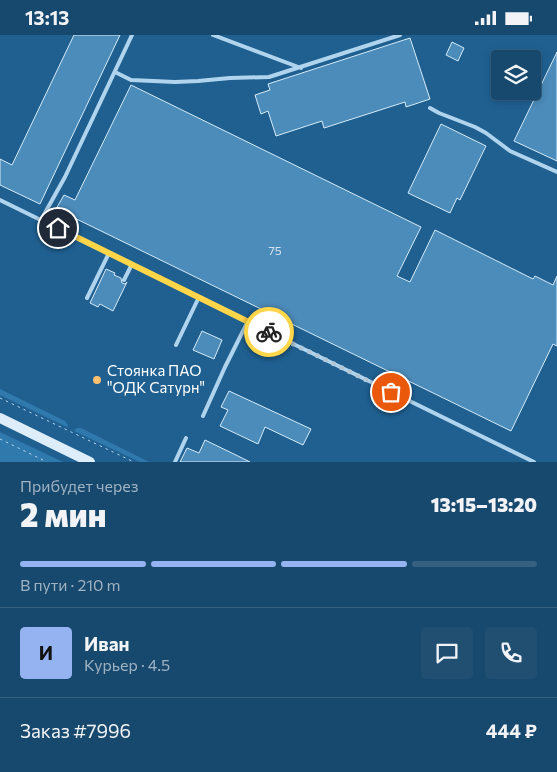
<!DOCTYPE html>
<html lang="ru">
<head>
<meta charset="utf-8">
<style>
	:root { --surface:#17486d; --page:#204f72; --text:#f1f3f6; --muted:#9eb2c2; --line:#366080; --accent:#95b2f1 }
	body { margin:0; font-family:Commissioner,sans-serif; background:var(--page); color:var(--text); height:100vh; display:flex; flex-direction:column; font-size:19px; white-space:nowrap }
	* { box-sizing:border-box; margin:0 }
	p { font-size:16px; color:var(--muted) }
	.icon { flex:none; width:28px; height:28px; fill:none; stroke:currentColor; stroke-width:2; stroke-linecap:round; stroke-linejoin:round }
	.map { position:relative; height:427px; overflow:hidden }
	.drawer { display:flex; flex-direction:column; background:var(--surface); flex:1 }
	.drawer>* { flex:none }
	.controls { position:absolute; left:491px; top:15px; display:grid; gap:10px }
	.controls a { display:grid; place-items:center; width:50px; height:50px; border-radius:5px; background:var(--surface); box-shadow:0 2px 8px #0003,0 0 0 1px var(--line); font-size:25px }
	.pin { position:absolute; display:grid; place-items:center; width:42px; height:42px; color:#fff; margin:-21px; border:2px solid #fff; border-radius:50%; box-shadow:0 1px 5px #0007 }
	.courier { position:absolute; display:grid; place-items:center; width:50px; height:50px; margin:-25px; border:4px solid #ffd54a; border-radius:50%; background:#fff; color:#222; box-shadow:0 1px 6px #0007 }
	.headline em { font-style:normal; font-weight:800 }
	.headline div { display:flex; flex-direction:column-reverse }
	.headline { display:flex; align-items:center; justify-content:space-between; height:85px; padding:0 20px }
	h1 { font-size:32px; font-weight:800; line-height:38px }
	.bar { display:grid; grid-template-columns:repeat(4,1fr); gap:8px 5px; align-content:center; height:60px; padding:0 20px }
	.bar i { height:6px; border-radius:4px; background:var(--line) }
	.bar .active { background:var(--accent) }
	.bar p { grid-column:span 4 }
	.line { display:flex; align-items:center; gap:12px; padding:0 20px; border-top:1px solid var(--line) }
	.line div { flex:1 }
	.round { display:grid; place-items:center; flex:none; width:52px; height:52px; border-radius:5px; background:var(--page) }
	.status { display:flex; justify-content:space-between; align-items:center; height:35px; padding:0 25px; background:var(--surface); direction:ltr }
	.status svg { height:14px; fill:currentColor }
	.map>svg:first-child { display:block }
	.green { fill:#3079ad }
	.building { fill:#4c8cba; stroke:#d6ebfa }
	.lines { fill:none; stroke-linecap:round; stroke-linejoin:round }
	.path { stroke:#b0d4ed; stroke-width:1; stroke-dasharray:2.5 4; stroke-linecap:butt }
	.lane { stroke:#b0d4ed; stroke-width:4 }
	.secondary { stroke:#ddedfa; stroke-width:10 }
	.done { stroke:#b1c7d8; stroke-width:5; stroke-dasharray:0 9 }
	.route { stroke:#ffd54a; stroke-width:6 }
	.poi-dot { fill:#fbc170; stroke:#1f6091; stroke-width:2 }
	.labels { text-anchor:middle; stroke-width:4.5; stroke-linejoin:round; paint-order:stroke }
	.number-label { font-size:12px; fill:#d2e2ee }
	.poi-label { font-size:15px; fill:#fff; stroke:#1f6091; text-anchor:start }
</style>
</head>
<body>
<div class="status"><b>13:13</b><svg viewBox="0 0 49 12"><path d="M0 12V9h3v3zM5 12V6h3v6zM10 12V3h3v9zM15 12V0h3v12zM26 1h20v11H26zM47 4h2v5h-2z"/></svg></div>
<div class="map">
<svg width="557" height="427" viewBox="0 0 557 427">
	<rect width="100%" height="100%" fill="#1f6091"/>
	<!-- green -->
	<path class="green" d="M 0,354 L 65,386 L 68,390 L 67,392 L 0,360 Z
		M 77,393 L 81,393 L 149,427 L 140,427 L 74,396 Z
		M 0,397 L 63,427 L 0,427 Z"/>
	<!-- building -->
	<path class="building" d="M 74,0 L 120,0 L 40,169 L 0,150 L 0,124 L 12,130 Z
		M 410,3 L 430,64 L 406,72 L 405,67 L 324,93 L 322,86 L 276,101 L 268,76 L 261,79 L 255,60 L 270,55 L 268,49 Z
		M 452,7 L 464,13 L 458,26 L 446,20 Z
		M 557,17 L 557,126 L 514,106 Z
		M 131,50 L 421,192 L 397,241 L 410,247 L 435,195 L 533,244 L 535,241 L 553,250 L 557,241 L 557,311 L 553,309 L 511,396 L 56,174 L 64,160 L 75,165 Z
		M 441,89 L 486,111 L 460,165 L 457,163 L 450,178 L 408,158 Z
		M 106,234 L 115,238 L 114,240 L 121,243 L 122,248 L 125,249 L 127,247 L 113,276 L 100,269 L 98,272 L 90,268 Z
		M 202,296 L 222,305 L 214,324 L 193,315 Z
		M 229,356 L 311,394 L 303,410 L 265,392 L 258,409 L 220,391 L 228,375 L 221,372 Z
		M 205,405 L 238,421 L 250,427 L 180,427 L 187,413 L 199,418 Z"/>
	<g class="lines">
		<!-- path -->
		<path class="path" d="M 0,363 L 134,427
			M 0,404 L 47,427"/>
		<!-- lane -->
		<path class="lane" d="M 213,0 L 301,33
			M 115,37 L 131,45 L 175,47 L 198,46 L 230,43 L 269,42 L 400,0
			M 430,73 L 439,78 L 475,92 L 486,98 L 510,116 L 557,137
			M 0,165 L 534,427
			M 41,185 L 65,142 L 132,0
			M 124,245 L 132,229
			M 87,263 L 109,218
			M 176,310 L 199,262
			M 203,381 L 225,332 L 248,286
			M 175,427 L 186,403"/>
		<!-- secondary -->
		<path class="secondary" d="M 0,383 L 90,427"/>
	</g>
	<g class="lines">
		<!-- done -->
		<path class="done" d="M 269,297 L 391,357"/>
		<!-- route -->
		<path class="route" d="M 58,193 L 269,297"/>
	</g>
	<!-- markers -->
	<circle class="poi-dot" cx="97" cy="345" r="5"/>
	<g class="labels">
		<!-- number labels -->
		<g class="number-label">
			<text x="275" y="220">75</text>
		</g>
		<!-- poi labels -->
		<g class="poi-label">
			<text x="107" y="341">Стоянка ПАО<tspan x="107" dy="17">"ОДК Сатурн"</tspan></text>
		</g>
	</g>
</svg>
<div class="controls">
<a><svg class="icon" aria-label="layers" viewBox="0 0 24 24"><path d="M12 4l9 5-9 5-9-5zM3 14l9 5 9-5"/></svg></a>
</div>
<div class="pin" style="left:391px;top:357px;background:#ea580c"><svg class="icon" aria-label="bag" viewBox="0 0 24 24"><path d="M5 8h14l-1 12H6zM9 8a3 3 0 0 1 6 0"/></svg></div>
<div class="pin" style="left:58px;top:193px;background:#1f2937"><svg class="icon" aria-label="home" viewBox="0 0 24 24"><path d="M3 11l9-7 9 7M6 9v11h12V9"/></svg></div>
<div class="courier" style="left:269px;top:297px"><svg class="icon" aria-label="bike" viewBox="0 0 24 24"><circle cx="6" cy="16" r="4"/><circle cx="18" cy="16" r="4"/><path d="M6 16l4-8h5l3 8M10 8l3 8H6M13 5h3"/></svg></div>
</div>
<section class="drawer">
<div class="headline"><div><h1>2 мин</h1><p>Прибудет через</p></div><em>13:15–13:20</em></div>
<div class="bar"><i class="active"></i><i class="active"></i><i class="active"></i><i></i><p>В пути · 210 m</p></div>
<div class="line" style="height:90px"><b class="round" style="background:var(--accent);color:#111">И</b><div><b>Иван</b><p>Курьер · 4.5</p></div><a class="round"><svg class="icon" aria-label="chat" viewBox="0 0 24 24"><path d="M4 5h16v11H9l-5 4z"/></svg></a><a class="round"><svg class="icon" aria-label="phone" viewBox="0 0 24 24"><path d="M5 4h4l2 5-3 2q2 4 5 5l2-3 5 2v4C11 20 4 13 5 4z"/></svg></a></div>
<div class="line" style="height:65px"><div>Заказ #7996</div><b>444 ₽</b></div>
</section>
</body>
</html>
